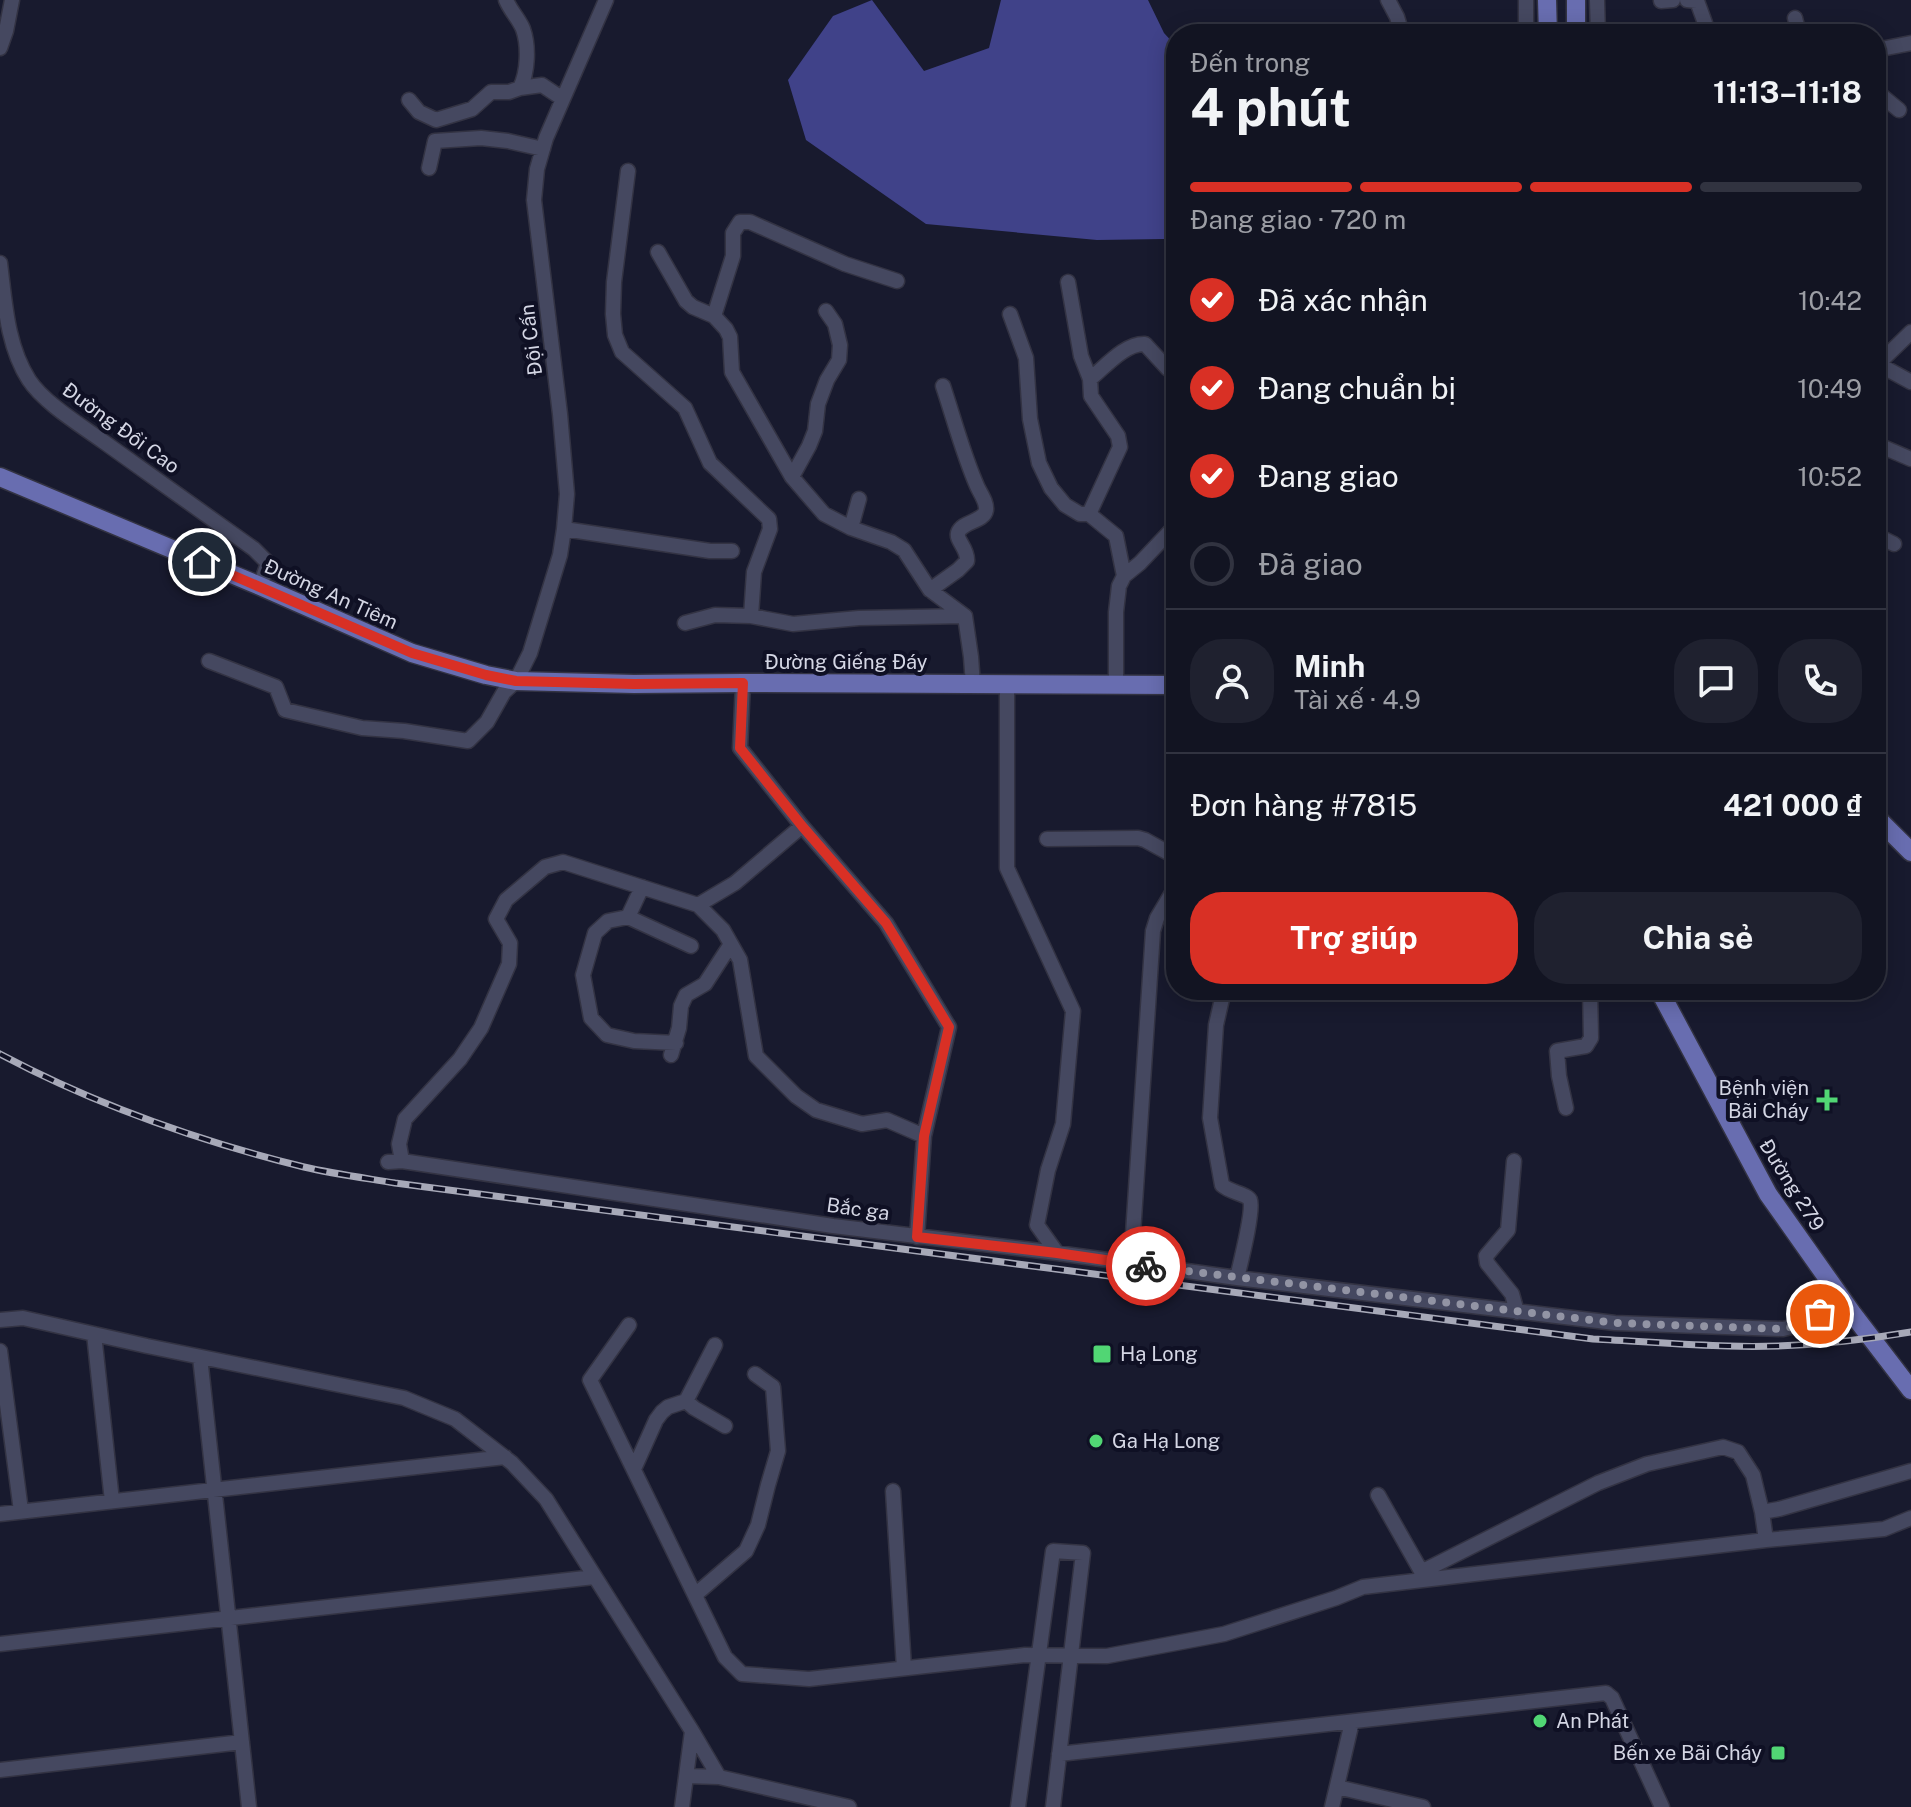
<!DOCTYPE html>
<html lang="vi">
<head>
<meta charset="utf-8">
<style>
	:root { --surface:#121422; --page:#1f212f; --text:#f1f3f6; --muted:#9c9ea5; --line:#313340; --accent:#d93025 }
	body { margin:0; font-family:"Public Sans",sans-serif; background:var(--page); color:var(--text); height:100vh; display:flex; flex-direction:column; font-size:30px; white-space:nowrap }
	* { box-sizing:border-box; margin:0 }
	p { font-size:26px; color:var(--muted) }
	.icon { flex:none; width:44px; height:44px; fill:none; stroke:currentColor; stroke-width:2; stroke-linecap:round; stroke-linejoin:round }
	.map { position:relative; flex:1; overflow:hidden }
	.sheet { position:absolute; left:1166px; top:24px; width:720px; height:976px; display:flex; flex-direction:column; background:var(--surface); border-radius:32px; box-shadow:0 4px 20px #0003,0 0 0 2px var(--line) }
	.sheet>* { flex:none }
	.pin { position:absolute; display:grid; place-items:center; width:68px; height:68px; color:#fff; margin:-34px; border:4px solid #fff; border-radius:50%; box-shadow:0 2px 8px #0007 }
	.courier { position:absolute; display:grid; place-items:center; width:80px; height:80px; margin:-40px; border:6px solid #d93025; border-radius:50%; background:#fff; color:#222; box-shadow:0 2px 10px #0007 }
	.headline em { font-style:normal; font-weight:700 }
	.headline div { display:flex; flex-direction:column-reverse }
	.headline { display:flex; align-items:center; justify-content:space-between; height:136px; padding:0 24px }
	h1 { font-size:52px; font-weight:700; line-height:60px }
	.bar { display:grid; grid-template-columns:repeat(4,1fr); gap:12px 8px; align-content:center; height:96px; padding:0 24px }
	.bar i { height:10px; border-radius:6px; background:var(--line) }
	.bar .on { background:var(--accent) }
	.bar p { grid-column:span 4 }
	.line { display:flex; align-items:center; gap:20px; padding:0 24px; border-top:2px solid var(--line) }
	.line div { flex:1 }
	.round { display:grid; place-items:center; flex:none; width:84px; height:84px; border-radius:32px; background:var(--page) }
	ol { padding:0 24px; list-style:none }
	li { display:flex; align-items:center; gap:24px; height:88px }
	li p { margin-inline-start:auto }
	li .icon { padding:8px; border-radius:50%; background:var(--accent); color:#fff; stroke-width:4 }
	li:last-child { color:var(--muted) }
	li i { width:44px; height:44px; border:4px solid var(--line); border-radius:50% }
	.primary-button { display:flex; gap:16px; margin-top:auto; padding:16px 24px }
	.primary-button a { flex:1; height:92px; border-radius:32px; background:var(--accent); color:#fff; font-size:32px; font-weight:700; line-height:92px; text-align:center }
	.primary-button a+a { background:var(--page); color:var(--text) }
	.map>svg:first-child { display:block }
	.water { fill:#404289 }
	.lines { fill:none; stroke-linecap:round; stroke-linejoin:round }
	.minor-casing { stroke:#333343; stroke-width:17 }
	.major-casing { stroke:#333343; stroke-width:21 }
	.minor { stroke:#454860; stroke-width:14 }
	.major { stroke:#686db0; stroke-width:18 }
	.rail-casing { stroke:#a7a9b8; stroke-width:7 }
	.rail { stroke:#0f1024; stroke-width:4; stroke-dasharray:12; stroke-linecap:butt }
	.done { stroke:#9294a4; stroke-width:8; stroke-dasharray:0 14.4 }
	.route { stroke:#d93025; stroke-width:10 }
	.poi-dot { fill:#51d674; stroke:#0f1024; stroke-width:3 }
	.labels { text-anchor:middle; stroke-width:8; stroke-linejoin:round; paint-order:stroke }
	.street-label { font-size:20px; fill:#d4d6e4; stroke:#0f1024 }
	.poi-label { font-size:20px; fill:#d4d6e4; stroke:#0f1024; text-anchor:start }
</style>
</head>
<body>
<div class="map">
<svg width="1911" height="1807" viewBox="0 0 1911 1807">
	<rect width="100%" height="100%" fill="#181a2e"/>
	<!-- water -->
	<path class="water" d="M 872,0 L 924,71 L 989,48 L 1001,0 L 1148,0 L 1164,33 L 1176,46 L 1176,91 L 1172,97 L 1176,109 L 1176,216 L 1164,239 L 1097,240 L 926,224 L 806,140 L 788,80 L 833,16 Z"/>
	<g class="lines">
		<defs>
			<path id="minor" d="M 506,0 C 510,10 519,19 523,29 C 529,46 528,72 520,88
				M 1388,0 L 1397,17 L 1402,34
				M 1526,0 L 1526,34
				M 1597,0 L 1598,34
				M 1687,0 L 1697,1 L 1705,23 L 1703,34
				M 1661,1 L 1673,0
				M 1795,18 L 1799,34
				M 0,48 L 6,31 L 12,0
				M 1876,50 L 1911,43
				M 1876,91 L 1899,110
				M 409,100 L 419,112 L 436,120 L 472,109 L 491,92 L 509,92 L 520,88 L 542,85 L 563,99
				M 429,168 L 435,141 L 481,138 L 508,141 L 543,149
				M 628,171 L 614,282 L 613,314 L 615,335 L 622,352 L 685,408 L 710,463 L 769,519 L 770,529 L 754,572 L 751,616
				M 658,252 L 686,301 L 693,307 L 714,316 L 726,329 L 730,337 L 732,372 L 792,477 L 824,514 L 851,528 L 891,542 L 904,550 L 930,590 L 965,616 L 971,657 L 973,685
				M 0,263 C 5,303 7,346 29,380 C 44,403 82,426 104,442 C 154,478 204,513 254,549 L 268,563 L 260,586
				M 1068,282 L 1081,356 L 1090,379
				M 1010,314 L 1026,358 L 1030,419 L 1039,463 L 1051,488 L 1065,505 L 1080,514 L 1089,514 L 1116,536 L 1124,576
				M 714,316 L 733,256 L 733,233 L 740,222 L 750,222 L 845,264 L 897,281
				M 1876,363 L 1911,382
				M 1878,364 L 1911,332
				M 1876,444 L 1911,459
				M 792,477 L 809,446 L 815,431 L 818,404 L 827,380 L 839,360 L 840,345 L 835,324 L 826,311
				M 1089,514 L 1120,447 L 1118,436 L 1091,396 L 1090,379 C 1105,367 1125,343 1145,344 L 1168,369
				M 851,528 L 859,499
				M 564,529 L 710,551 L 732,551
				M 1876,535 L 1894,544
				M 930,590 L 958,570 L 967,561 C 968,548 956,541 958,533 C 962,521 984,522 986,510 C 987,502 980,493 977,486 C 963,454 954,419 943,386
				M 685,623 L 715,615 L 751,616 L 793,624 L 859,618 L 965,616
				M 209,661 L 276,687 L 285,710 L 362,728 L 404,731 L 468,741 L 487,722 L 504,692 L 516,681 L 530,653 L 560,555 L 564,529 L 567,494 L 560,414 L 534,200 L 537,169 L 546,138 L 606,0
				M 743,683 L 740,748 L 802,826 L 886,923 L 949,1027 L 924,1136 L 917,1237
				M 1007,684 L 1007,868 L 1073,1011 L 1063,1124 L 1048,1170 L 1037,1225 L 1057,1253
				M 1116,684 L 1116,612 L 1119,586 L 1124,576 L 1140,563 L 1176,525
				M 1047,839 L 1138,838 L 1145,840 L 1176,857
				M 642,887 L 628,917 L 608,921 L 595,933 L 583,975 L 591,1018 L 607,1035 L 634,1041 L 676,1043
				M 698,905 L 735,883 L 802,826
				M 628,917 L 691,946
				M 1224,990 L 1216,1025 L 1210,1118 L 1222,1185 C 1229,1192 1247,1194 1250,1200 C 1254,1210 1240,1265 1237,1278
				M 671,1055 L 679,1028 L 681,1006 L 686,995 L 705,984 L 731,944
				M 1566,1108 L 1559,1076 L 1557,1051 L 1586,1046 L 1591,1038 L 1590,990
				M 402,1161 L 399,1144 L 405,1119 L 460,1059 L 481,1028 L 509,964 L 510,943 L 496,919 L 506,900 L 545,867 L 563,862 L 698,905 L 723,930 L 740,960 L 756,1056 L 796,1096 L 816,1110 L 862,1124 L 887,1120 L 924,1136
				M 1514,1161 L 1508,1230 L 1486,1256 L 1487,1263 L 1512,1294 L 1517,1312
				M 388,1162 L 402,1161 L 833,1226 L 1057,1253 L 1237,1278 L 1615,1323 L 1783,1329 L 1800,1325 L 1844,1302
				M 1131,1264 L 1153,931 L 1157,918 L 1176,886
				M 0,1320 L 23,1318 L 147,1346 L 404,1398 L 455,1419 L 512,1463 L 546,1499 L 692,1731 L 719,1777
				M 629,1325 L 590,1380 L 725,1657 L 742,1674 L 809,1679 L 1025,1655 L 1107,1656 L 1224,1634 L 1336,1598 L 1363,1587 L 1766,1540 L 1762,1512 L 1779,1509 L 1911,1471
				M 94,1334 L 112,1501
				M 0,1351 L 21,1511
				M 200,1357 L 249,1807
				M 686,1401 L 694,1408 L 725,1426
				M 634,1469 L 656,1420 L 662,1412 L 668,1407 L 686,1401 L 715,1345
				M 893,1491 L 904,1668
				M 1378,1495 L 1425,1578
				M 0,1514 L 505,1457
				M 1766,1540 L 1884,1529 L 1911,1518
				M 1421,1572 L 1598,1483 L 1647,1464 L 1723,1447 L 1738,1452 L 1753,1475 L 1762,1512
				M 695,1595 L 746,1551 L 758,1525 L 768,1485 L 778,1451 L 773,1387 L 755,1374
				M 0,1644 L 594,1577
				M 1059,1754 L 1606,1693 L 1612,1698 L 1662,1807
				M 0,1770 L 242,1742
				M 686,1776 L 719,1777 L 849,1807
				M 1337,1787 L 1423,1807
				M 682,1807 L 692,1731
				M 1018,1807 L 1053,1551 L 1083,1553 L 1053,1807
				M 1332,1807 L 1352,1722"/>
			<path id="major" d="M 1547,0 L 1548,34
				M 1576,0 L 1576,34
				M 0,477 L 260,586 L 412,653 L 486,675 L 516,681 L 634,684 L 743,683 L 1176,685
				M 1876,817 L 1911,852
				M 1659,990 L 1768,1194 L 1852,1313 L 1911,1390"/>
		</defs>
		<!-- minor casing -->
		<use href="#minor" class="minor-casing"/>
		<!-- major casing -->
		<use href="#major" class="major-casing"/>
		<!-- minor -->
		<use href="#minor" class="minor"/>
		<!-- major -->
		<use href="#major" class="major"/>
		<defs>
			<path id="rail" d="M 0,1054 C 96,1105 199,1141 304,1167 C 334,1174 365,1178 395,1183 L 1593,1339 C 1638,1341 1683,1345 1728,1346 C 1788,1348 1852,1342 1911,1332"/>
		</defs>
		<!-- rail casing -->
		<use href="#rail" class="rail-casing"/>
		<!-- rail -->
		<use href="#rail" class="rail"/>
	</g>
	<g class="lines">
		<!-- done -->
		<path class="done" d="M 1146,1266 L 1615,1323 L 1783,1329 L 1800,1325 L 1820,1314"/>
		<!-- route -->
		<path class="route" d="M 202,562 L 412,653 L 486,675 L 516,681 L 634,684 L 743,683 L 740,748 L 802,826 L 886,923 L 949,1027 L 924,1136 L 917,1237 L 1057,1253 L 1146,1266"/>
	</g>
	<!-- markers -->
	<g class="poi-dot">
		<path d="M1823 1088h8v8h8v8h-8v8h-8v-8h-8v-8h8z"/>
		<rect x="1092" y="1344" width="20" height="20" rx="4"/>
		<circle cx="1096" cy="1441" r="8"/>
		<circle cx="1540" cy="1721" r="8"/>
		<rect x="1770" y="1745" width="16" height="16" rx="4"/>
	</g>
	<g class="labels">
		<!-- street labels -->
		<g class="street-label">
			<text transform="translate(531 340) rotate(-97)" y="7">Đội Cấn</text>
			<text transform="translate(121 428) rotate(36)" y="7">Đường Đồi Cao</text>
			<text transform="translate(331 594) rotate(24)" y="7">Đường An Tiêm</text>
			<text x="846" y="669">Đường Giếng Đáy</text>
			<text transform="translate(1792 1185) rotate(58)" y="7">Đường 279</text>
			<text transform="translate(858 1209) rotate(8)" y="7">Bắc ga</text>
		</g>
		<!-- poi labels -->
		<g class="poi-label">
			<text x="1809" y="1095" text-anchor="end">Bệnh viện<tspan x="1809" dy="23">Bãi Cháy</tspan></text>
			<text x="1120" y="1361">Hạ Long</text>
			<text x="1112" y="1448">Ga Hạ Long</text>
			<text x="1556" y="1728">An Phát</text>
			<text x="1762" y="1760" text-anchor="end">Bến xe Bãi Cháy</text>
		</g>
	</g>
</svg>
<div class="pin" style="left:1820px;top:1314px;background:#ea580c"><svg class="icon" aria-label="bag" viewBox="0 0 24 24"><path d="M5 8h14l-1 12H6zM9 8a3 3 0 0 1 6 0"/></svg></div>
<div class="pin" style="left:202px;top:562px;background:#1f2937"><svg class="icon" aria-label="home" viewBox="0 0 24 24"><path d="M3 11l9-7 9 7M6 9v11h12V9"/></svg></div>
<div class="courier" style="left:1146px;top:1266px"><svg class="icon" aria-label="bike" viewBox="0 0 24 24"><circle cx="6" cy="16" r="4"/><circle cx="18" cy="16" r="4"/><path d="M6 16l4-8h5l3 8M10 8l3 8H6M13 5h3"/></svg></div>
<section class="sheet">
<div class="headline"><div><h1>4 phút</h1><p>Đến trong</p></div><em>11:13–11:18</em></div>
<div class="bar"><i class="on"></i><i class="on"></i><i class="on"></i><i></i><p>Đang giao · 720 m</p></div>
<ol>
<li><svg class="icon" aria-label="check" viewBox="0 0 24 24"><path d="M5 12l5 5 9-10"/></svg>Đã xác nhận<p>10:42</p></li>
<li><svg class="icon" aria-label="check" viewBox="0 0 24 24"><path d="M5 12l5 5 9-10"/></svg>Đang chuẩn bị<p>10:49</p></li>
<li><svg class="icon" aria-label="check" viewBox="0 0 24 24"><path d="M5 12l5 5 9-10"/></svg>Đang giao<p>10:52</p></li>
<li><i></i>Đã giao</li>
</ol>
<div class="line" style="height:144px"><a class="round"><svg class="icon" aria-label="person" viewBox="0 0 24 24"><circle cx="12" cy="8" r="4"/><path d="M4 21q1-7 8-7t8 7"/></svg></a><div><b>Minh</b><p>Tài xế · 4.9</p></div><a class="round"><svg class="icon" aria-label="chat" viewBox="0 0 24 24"><path d="M4 5h16v11H9l-5 4z"/></svg></a><a class="round"><svg class="icon" aria-label="phone" viewBox="0 0 24 24"><path d="M5 4h4l2 5-3 2q2 4 5 5l2-3 5 2v4C11 20 4 13 5 4z"/></svg></a></div>
<div class="line" style="height:104px"><div>Đơn hàng #7815</div><b>421 000 ₫</b></div>
<div class="primary-button"><a>Trợ giúp</a><a>Chia sẻ</a></div>
</section>
</div>
</body>
</html>
